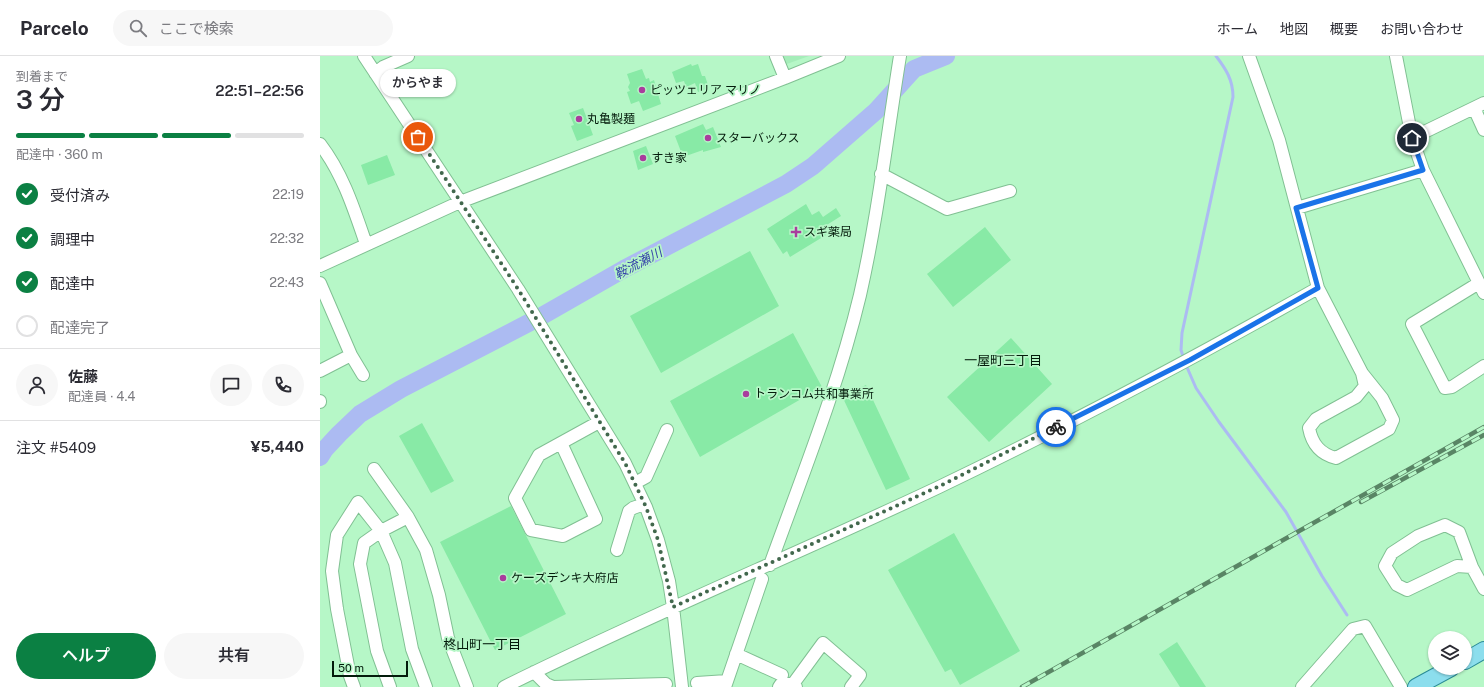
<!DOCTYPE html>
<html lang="ja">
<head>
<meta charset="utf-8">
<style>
	:root { --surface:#fff; --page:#f7f7f7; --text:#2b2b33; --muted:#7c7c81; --line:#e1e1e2; --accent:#0b8043 }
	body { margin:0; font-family:"Public Sans","Noto Sans JP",sans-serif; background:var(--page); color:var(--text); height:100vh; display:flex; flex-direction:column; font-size:15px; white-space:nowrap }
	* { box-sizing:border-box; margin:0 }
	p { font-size:13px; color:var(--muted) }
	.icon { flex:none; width:22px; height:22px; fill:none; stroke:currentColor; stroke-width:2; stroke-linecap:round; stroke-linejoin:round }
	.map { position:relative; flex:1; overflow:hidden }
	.panel { display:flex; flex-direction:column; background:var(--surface); width:320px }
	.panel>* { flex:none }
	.controls { position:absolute; left:1108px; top:575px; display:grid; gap:8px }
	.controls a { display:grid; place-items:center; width:44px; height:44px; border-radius:50%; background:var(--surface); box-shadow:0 1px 3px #0004; font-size:20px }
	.scale { position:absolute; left:12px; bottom:10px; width:76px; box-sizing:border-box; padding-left:4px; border:2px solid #031b0b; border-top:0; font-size:11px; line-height:14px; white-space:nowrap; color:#031b0b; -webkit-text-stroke:3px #b6f7c7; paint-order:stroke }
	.pin { position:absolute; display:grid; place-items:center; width:34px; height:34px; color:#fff; margin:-17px; border:2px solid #fff; border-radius:50%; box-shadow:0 1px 4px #0007 }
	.courier { position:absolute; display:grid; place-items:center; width:40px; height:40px; margin:-20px; border:3px solid #1a73e8; border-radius:50%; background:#fff; color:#222; box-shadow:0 1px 5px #0007 }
	.bubble { position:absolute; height:28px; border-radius:14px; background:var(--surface); box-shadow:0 1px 3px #0004; font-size:13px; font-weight:600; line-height:28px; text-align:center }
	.head em { font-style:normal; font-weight:600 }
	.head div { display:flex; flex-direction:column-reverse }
	.head { display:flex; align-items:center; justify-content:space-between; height:68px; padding:0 16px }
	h1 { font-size:26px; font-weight:600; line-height:30px }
	.bar { display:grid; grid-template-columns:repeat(4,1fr); gap:6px 4px; align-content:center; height:48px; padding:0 16px }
	.bar i { height:5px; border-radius:3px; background:var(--line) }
	.bar .on { background:var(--accent) }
	.bar p { grid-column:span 4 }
	.line { display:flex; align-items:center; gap:10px; padding:0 16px; border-top:1px solid var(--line) }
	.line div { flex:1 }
	.round { display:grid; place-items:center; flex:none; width:42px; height:42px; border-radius:21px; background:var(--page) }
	ol { padding:0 16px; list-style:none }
	li { display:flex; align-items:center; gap:12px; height:44px }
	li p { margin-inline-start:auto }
	li .icon { padding:4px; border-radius:50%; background:var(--accent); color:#fff; stroke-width:4 }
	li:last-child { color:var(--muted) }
	li i { width:22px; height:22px; border:2px solid var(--line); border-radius:50% }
	.primary-button { display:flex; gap:8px; margin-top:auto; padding:8px 16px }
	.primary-button a { flex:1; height:46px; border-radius:24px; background:var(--accent); color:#fff; font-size:16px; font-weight:600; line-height:46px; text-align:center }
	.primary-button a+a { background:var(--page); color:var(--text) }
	header { display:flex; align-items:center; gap:24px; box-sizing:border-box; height:56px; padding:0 20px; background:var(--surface); border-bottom:1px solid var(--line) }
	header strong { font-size:19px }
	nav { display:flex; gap:22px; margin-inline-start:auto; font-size:14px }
	.search { width:280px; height:36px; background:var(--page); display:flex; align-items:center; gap:10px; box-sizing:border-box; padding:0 14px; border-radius:22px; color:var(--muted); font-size:15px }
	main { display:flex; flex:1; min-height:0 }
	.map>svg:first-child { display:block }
	.built { fill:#a5edb9 }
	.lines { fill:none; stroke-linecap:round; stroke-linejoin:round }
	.stream { stroke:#acbbf2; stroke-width:3 }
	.river { stroke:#acbbf2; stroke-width:18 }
	.building { fill:#88eaa6 }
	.minor-casing { stroke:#81c093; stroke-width:14 }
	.major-casing { stroke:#2a8b96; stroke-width:18 }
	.minor { stroke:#fff; stroke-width:12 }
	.major { stroke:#8cdeed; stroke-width:16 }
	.rail-casing { stroke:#598565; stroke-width:4.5 }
	.rail { stroke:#b6f7c7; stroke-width:3; stroke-dasharray:9; stroke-linecap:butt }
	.done { stroke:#42684d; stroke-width:4; stroke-dasharray:0 7.2 }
	.route { stroke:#1a73e8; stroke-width:5 }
	.poi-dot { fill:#a93d9d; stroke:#b6f7c7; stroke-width:1.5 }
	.labels { text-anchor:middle; stroke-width:3.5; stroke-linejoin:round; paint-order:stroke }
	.poi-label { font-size:12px; fill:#031b0b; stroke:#b6f7c7; text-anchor:start }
	.water-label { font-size:13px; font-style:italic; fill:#3743aa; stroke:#b6f7c7 }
	.neighbourhood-label { font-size:13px; fill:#031b0b; stroke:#b6f7c7 }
</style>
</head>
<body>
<header>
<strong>Parcelo</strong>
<div class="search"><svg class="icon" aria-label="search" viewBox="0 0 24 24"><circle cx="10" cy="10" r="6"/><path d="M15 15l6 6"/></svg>ここで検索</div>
<nav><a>ホーム</a><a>地図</a><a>概要</a><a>お問い合わせ</a></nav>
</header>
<main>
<section class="panel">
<div class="head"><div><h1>3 分</h1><p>到着まで</p></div><em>22:51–22:56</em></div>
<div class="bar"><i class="on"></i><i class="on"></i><i class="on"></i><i></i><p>配達中 · 360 m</p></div>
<ol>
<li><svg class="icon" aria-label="check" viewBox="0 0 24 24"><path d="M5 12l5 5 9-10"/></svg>受付済み<p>22:19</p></li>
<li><svg class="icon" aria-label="check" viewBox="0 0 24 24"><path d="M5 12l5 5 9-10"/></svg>調理中<p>22:32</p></li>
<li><svg class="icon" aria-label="check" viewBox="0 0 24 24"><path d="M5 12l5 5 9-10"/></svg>配達中<p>22:43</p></li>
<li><i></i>配達完了</li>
</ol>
<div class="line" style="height:72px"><a class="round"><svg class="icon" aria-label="person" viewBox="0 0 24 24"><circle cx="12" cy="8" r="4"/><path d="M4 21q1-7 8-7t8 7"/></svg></a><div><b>佐藤</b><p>配達員 · 4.4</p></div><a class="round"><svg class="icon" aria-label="chat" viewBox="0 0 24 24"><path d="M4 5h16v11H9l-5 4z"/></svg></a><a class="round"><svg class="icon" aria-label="phone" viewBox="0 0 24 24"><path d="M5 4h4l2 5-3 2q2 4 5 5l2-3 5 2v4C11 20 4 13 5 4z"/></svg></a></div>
<div class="line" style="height:52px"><div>注文 #5409</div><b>¥5,440</b></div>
<div class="primary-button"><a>ヘルプ</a><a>共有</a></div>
</section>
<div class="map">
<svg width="1164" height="631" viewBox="0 0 1164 631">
	<rect width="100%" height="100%" fill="#b6f7c7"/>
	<!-- built -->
	<path class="built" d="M 460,0 L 489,0 L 464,9 Z"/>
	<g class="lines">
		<!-- stream -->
		<path class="stream" d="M 864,303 L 861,294 L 862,277 L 913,41 C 913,24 906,13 896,0
			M 866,309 L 876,332 L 899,366 L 966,456 L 1002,520 L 1027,559"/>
		<!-- river -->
		<path class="river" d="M 0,401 L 5,393 L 19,378 L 40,358 L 81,333 L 220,261 L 304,213 L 466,128 L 493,110 L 556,55 L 594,13 L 626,0"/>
	</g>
	<!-- building -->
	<path class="building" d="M 371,8 L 372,10 L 378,8 L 382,20 L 385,20 L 389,32 L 378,36 L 375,27 L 366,31 L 364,25 L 356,27 L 352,16 Z
		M 322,13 L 326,23 L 329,22 L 330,26 L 334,24 L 341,48 L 323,55 L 319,45 L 311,48 L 307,36 L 310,35 L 308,31 L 310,27 L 307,18 Z
		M 263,52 L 273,79 L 257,85 L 251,70 L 254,69 L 249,57 Z
		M 383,68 L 386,74 L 393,71 L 401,91 L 383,96 L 383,94 L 363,101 L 355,80 Z
		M 326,90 L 333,108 L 318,114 L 313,95 Z
		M 67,99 L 75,119 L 48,129 L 41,109 Z
		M 486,148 L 492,159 L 499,155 L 503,161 L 516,152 L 521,160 L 502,172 L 506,179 L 470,201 L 467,195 L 463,198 L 447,173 Z
		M 665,171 L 691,204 L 633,251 L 607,218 Z
		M 430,195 L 459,250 L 341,317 L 310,260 Z
		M 473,277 L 502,331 L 380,401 L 350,345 Z
		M 691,282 L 732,328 L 669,386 L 627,341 Z
		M 546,329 L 590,423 L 566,434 L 522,340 Z
		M 102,367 L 134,425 L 111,437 L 79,380 Z
		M 191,450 L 246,558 L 175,594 L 120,486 Z
		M 634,477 L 700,595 L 640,629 L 631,613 L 625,616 L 568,514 Z
		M 857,586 L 886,631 L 860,631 L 839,598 Z"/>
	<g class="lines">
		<defs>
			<path id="minor" d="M 44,0 L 198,233 L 305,407 L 326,451 L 338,484 L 349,525 L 353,551 L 362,631
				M 456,0 L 465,22
				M 929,0 L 959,84 L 998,232 L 1042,317 L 1062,342 L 1073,364 L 1069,373 L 1016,402 C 1000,398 992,388 989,372 L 996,363 L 1036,341 L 1045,330 L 1042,317
				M 1076,0 L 1092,82 L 1103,114 L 1164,237
				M 55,17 L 63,11 L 88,0
				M 1154,52 L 1164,74
				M 1092,82 L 1164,47
				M 0,88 C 23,118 34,153 46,188
				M 561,118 L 627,153 L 690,135
				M 977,152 L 1103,114
				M 0,210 L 140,146 L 465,22 L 519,0
				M 0,227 L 31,299 L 43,319
				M 1159,227 L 1092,268 L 1125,332 L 1132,331 L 1164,310
				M 0,315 L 31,299
				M 0,345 L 0,346
				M 241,387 L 276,463 L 243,480 L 211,474 L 195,442 L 219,399 L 279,366
				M 54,413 L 88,461 L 106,494 L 119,539 L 128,582 L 147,631
				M 315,427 L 326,421 L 347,374
				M 297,494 L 309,455 L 313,452 L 324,448
				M 450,509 C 482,420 518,331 540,239 C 558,160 567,80 580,0
				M 1152,511 L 1137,510 L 1087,534 L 1077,529 L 1065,510 L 1072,497 L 1098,480 L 1125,469 L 1139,476 L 1152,511 L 1164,533
				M 416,598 L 462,619
				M 214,616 L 226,628 L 233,631 L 346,628
				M 377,627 L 407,625
				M 473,628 L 503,587 L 540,619 L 531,631
				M 34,631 L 30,620 L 17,553 L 12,515 L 17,479 L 38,446 L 61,475 L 75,507 L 92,593 L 106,631
				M 70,631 L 57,595 L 40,508 L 44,487 L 61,475 L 88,461
				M 184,631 C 327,560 475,499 619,431 C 748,369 874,302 998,232
				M 405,631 L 442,523
				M 459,631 L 461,628 L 473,628 L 476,631
				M 982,631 L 1033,573 L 1045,570 L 1081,631"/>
			<path id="major" d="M 1145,605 L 1164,594
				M 1096,631 L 1131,612"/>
		</defs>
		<!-- minor casing -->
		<use href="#minor" class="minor-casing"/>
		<!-- major casing -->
		<use href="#major" class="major-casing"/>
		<!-- minor -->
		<use href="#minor" class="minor"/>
		<!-- major -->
		<use href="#major" class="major"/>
		<defs>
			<path id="rail" d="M 1041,446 L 1164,379
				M 702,631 L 1164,371"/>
		</defs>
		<!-- rail casing -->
		<use href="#rail" class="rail-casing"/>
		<!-- rail -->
		<use href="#rail" class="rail"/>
	</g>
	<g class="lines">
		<!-- done -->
		<path class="done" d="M 98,81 L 198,233 L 305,407 L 326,451 L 338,484 L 353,551 L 620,430 L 736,371"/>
		<!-- route -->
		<path class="route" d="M 736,371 L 870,304 L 998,232 L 976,152 L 1103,114 L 1092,82"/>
	</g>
	<!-- markers -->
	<g class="poi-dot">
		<circle cx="322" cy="34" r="4"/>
		<circle cx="259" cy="63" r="4"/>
		<circle cx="388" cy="82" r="4"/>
		<circle cx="323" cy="102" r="4"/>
		<path d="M474 170h4v4h4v4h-4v4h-4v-4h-4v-4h4z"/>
		<circle cx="426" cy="338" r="4"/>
		<circle cx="183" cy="522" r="4"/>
	</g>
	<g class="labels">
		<!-- poi labels -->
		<g class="poi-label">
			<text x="330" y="38">ピッツェリア マリノ</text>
			<text x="267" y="67">丸亀製麺</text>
			<text x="396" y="86">スターバックス</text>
			<text x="331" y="106">すき家</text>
			<text x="484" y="180">スギ薬局</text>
			<text x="434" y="342">トランコム共和事業所</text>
			<text x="191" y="526">ケーズデンキ大府店</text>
		</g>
		<!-- water labels -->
		<g class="water-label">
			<text transform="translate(318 207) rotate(-28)" y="5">鞍流瀬川</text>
		</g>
		<!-- neighbourhood labels -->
		<g class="neighbourhood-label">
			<text x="683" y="309">一屋町三丁目</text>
			<text x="162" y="593">柊山町一丁目</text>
		</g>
	</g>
</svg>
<div class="controls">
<a><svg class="icon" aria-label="layers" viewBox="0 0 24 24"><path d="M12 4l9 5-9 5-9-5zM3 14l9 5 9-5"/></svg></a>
</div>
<div class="scale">50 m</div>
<div class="pin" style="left:98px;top:81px;background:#ea580c"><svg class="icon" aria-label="bag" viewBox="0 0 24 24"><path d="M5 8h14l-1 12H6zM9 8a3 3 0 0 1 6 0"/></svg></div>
<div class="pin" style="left:1092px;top:82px;background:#1f2937"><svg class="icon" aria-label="home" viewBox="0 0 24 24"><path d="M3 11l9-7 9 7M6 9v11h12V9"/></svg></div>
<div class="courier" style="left:736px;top:371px"><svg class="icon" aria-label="bike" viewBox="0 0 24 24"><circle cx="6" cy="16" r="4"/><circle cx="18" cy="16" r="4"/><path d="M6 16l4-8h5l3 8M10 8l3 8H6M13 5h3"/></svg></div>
<div class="bubble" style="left:60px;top:13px;width:76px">からやま</div>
</div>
</main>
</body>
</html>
